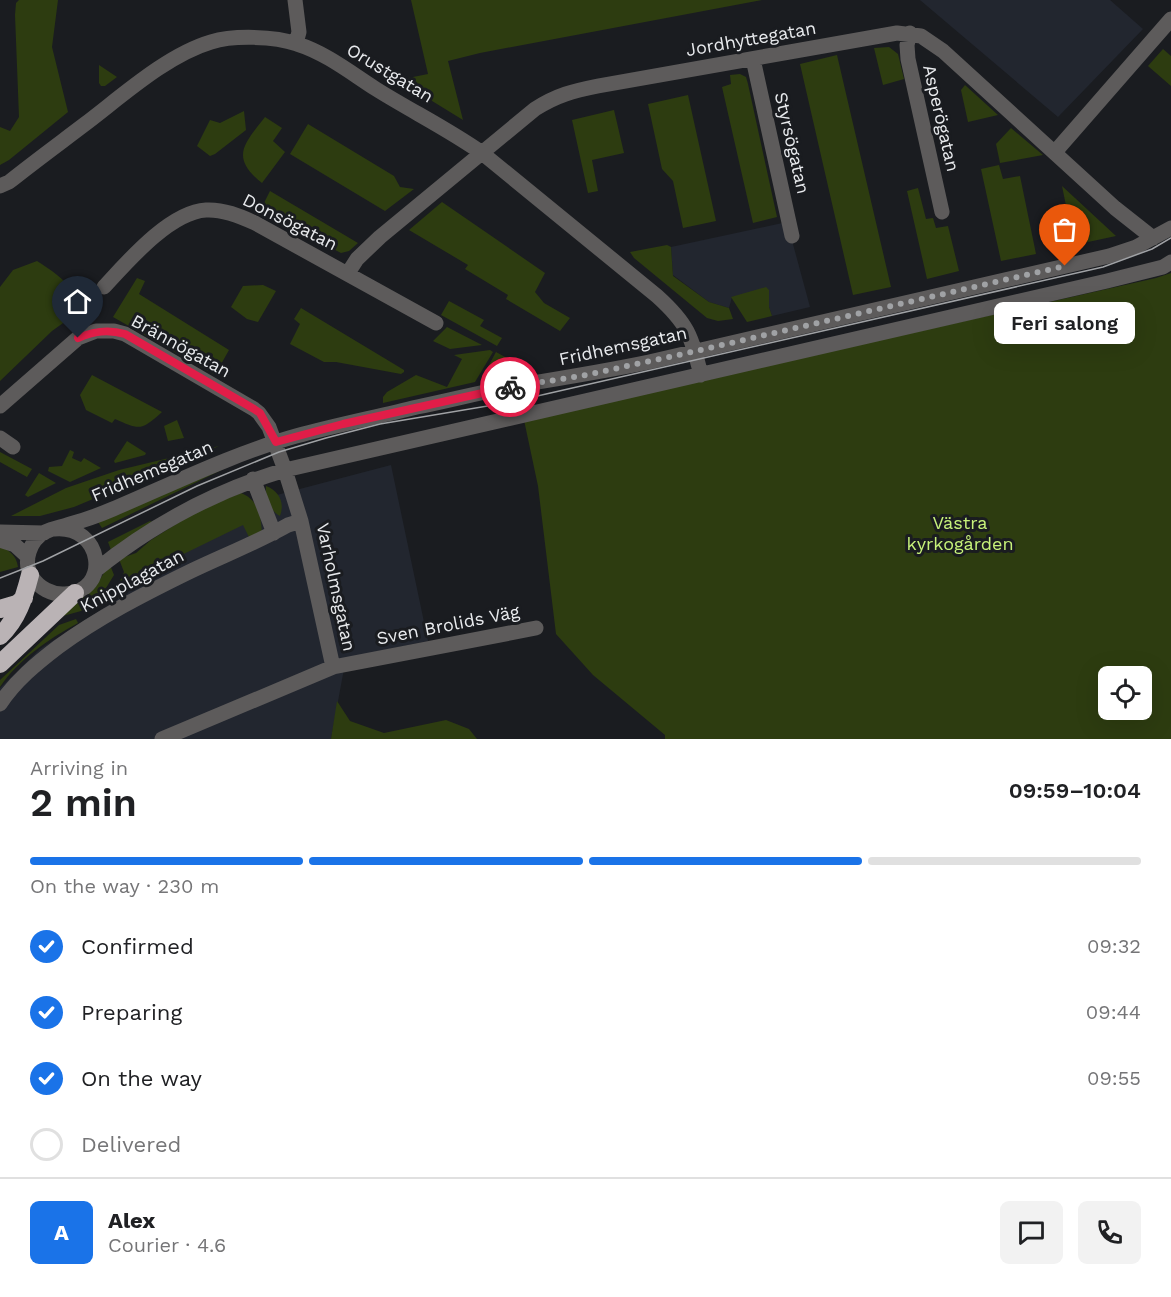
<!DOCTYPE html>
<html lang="en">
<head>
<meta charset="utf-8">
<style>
	:root { --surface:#fff; --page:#f2f2f2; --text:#202124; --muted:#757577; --line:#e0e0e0; --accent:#1a73e8 }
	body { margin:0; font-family:"Work Sans",sans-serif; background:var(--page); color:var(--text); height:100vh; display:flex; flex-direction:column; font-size:22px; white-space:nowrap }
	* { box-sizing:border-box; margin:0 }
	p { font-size:20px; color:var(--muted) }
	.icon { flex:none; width:33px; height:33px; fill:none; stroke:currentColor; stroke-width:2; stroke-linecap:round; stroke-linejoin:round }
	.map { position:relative; height:739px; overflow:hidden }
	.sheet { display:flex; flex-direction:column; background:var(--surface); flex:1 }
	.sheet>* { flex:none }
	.fabs { position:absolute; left:1098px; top:666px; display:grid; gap:12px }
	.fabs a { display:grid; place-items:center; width:54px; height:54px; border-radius:9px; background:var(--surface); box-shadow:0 6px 24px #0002; font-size:30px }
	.pin { position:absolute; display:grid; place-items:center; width:51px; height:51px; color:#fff; margin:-62px -26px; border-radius:50% 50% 50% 0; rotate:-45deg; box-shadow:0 0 6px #0007 }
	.pin .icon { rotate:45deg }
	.courier { position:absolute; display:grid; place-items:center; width:60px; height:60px; margin:-30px; border:4px solid #e11d48; border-radius:50%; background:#fff; color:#222; box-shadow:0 2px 8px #0007 }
	.bubble { position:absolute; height:42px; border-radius:9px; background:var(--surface); box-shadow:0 6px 24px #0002; font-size:20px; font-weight:600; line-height:42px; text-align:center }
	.overview em { font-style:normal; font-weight:600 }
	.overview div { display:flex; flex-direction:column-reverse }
	.overview { display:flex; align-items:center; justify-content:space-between; height:102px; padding:0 30px }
	h1 { font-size:39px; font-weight:600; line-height:45px }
	.bar { display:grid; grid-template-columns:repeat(4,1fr); gap:9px 6px; align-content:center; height:72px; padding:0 30px }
	.bar i { height:8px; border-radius:4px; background:var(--line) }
	.bar .active { background:var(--accent) }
	.bar p { grid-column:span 4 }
	.line { display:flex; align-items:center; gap:15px; padding:0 30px; border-top:2px solid var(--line) }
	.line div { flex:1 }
	.round { display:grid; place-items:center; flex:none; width:63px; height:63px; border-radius:9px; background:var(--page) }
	ol { padding:0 30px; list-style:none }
	li { display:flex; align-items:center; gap:18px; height:66px }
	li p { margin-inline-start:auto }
	li .icon { padding:6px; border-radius:50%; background:var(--accent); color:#fff; stroke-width:4 }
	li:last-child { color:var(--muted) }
	li i { width:33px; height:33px; border:3px solid var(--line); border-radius:50% }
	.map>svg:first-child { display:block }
	.built { fill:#22262f }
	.green { fill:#2d3c10; fill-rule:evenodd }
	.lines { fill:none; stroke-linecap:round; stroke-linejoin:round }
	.minor { stroke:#5d5b5b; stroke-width:15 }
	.highway { stroke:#bab3b5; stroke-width:18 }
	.tram { stroke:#a0a2a5; stroke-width:1.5 }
	.done { stroke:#a0a2a5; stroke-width:6; stroke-dasharray:0 10.8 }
	.route { stroke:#e11d48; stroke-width:8 }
	.labels { text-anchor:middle; stroke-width:6; stroke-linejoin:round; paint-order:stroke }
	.street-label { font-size:18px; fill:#e8eaed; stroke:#1a1c20 }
	.park-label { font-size:18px; fill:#c7f27a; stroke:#1a1c20 }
</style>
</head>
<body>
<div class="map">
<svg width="1171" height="739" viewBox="0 0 1171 739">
	<rect width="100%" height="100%" fill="#1a1c20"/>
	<!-- built -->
	<path class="built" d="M 920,0 L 1110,0 L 1143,29 L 1058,117 Z
		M 787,222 L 810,307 L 772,316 L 769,307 L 769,290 L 732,297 L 729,308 L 709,302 L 673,275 L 671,247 Z
		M 391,465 L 428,641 L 346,658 L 331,739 L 0,739 L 0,688 L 40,649 L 118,599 L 115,586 L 277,495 Z"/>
	<!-- green -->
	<path class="green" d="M 19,0 L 58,0 L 52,47 L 68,112 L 9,160 L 0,165 L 0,127 L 10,131 L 19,117 L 15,15 L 16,3 Z
		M 411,0 L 762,0 L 480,53 L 448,61 L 463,120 L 398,80 L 428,74 Z
		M 889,47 L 898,54 L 904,79 L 883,85 L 874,48 Z
		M 1163,49 L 1171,56 L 1171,86 L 1148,66 Z
		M 837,55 L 891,287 L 853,295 L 800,64 Z
		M 99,65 L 117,77 L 105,86 L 101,86 L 99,83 Z
		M 740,74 L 746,77 L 748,84 L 777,217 L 753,223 L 722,87 L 731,84 L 730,75 Z
		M 965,85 L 998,115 L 968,122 L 961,90 Z
		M 688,95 L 716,221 L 683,228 L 673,181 L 662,169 L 648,104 Z
		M 614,110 L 624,153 L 592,160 L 598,191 L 588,193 L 572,120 Z
		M 244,111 L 246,130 L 215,154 L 210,156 L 197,146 L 210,120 L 220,123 Z
		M 265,117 L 282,128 L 273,141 L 285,152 L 262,183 C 229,157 245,143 265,117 Z
		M 308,124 L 394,176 L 400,187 L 414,189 L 385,211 L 290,154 Z
		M 1011,128 L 1043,155 L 1000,163 L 996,144 Z
		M 999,165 L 1003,179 L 1020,176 L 1036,254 L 1001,261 L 981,169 Z
		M 1062,186 L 1116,236 L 1074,245 Z
		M 918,188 L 926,219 L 933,218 L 936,228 L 948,226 L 959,271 L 927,279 L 907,191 Z
		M 270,191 L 358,243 L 349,251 L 341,253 L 260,211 Z
		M 442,202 L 545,273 L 535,292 L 544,303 L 570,318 L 560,331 L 506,299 L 508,295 L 465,269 L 468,265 L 409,230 Z
		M 667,245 L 671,247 L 673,276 L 709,302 L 729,308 L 733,319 L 718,321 L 707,318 L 634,258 L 630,252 Z
		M 37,261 C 49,269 67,279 72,294 C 76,305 77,310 84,320 L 77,313 L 52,331 L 0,381 L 0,287 L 13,270 Z
		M 1171,273 L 1171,739 L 665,739 L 665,735 L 593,675 L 556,634 L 538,486 L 524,420 L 1156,278 ZM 1108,676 L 1142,676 L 1142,710 L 1108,710 Z
		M 137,278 L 145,281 L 139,294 L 229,350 L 215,375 L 113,317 Z
		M 263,285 L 276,291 L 258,322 L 247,319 L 231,307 L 243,286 Z
		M 766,287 L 769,290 L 769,307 L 772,316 L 747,322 L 731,297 Z
		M 449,301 L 484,320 L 480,326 L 502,338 L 497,346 L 441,315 Z
		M 301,308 L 404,370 L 404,372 L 401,374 L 336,362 L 324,362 L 290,344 L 300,324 L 294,319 Z
		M 447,327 L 482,345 L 450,349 L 433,341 Z
		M 490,350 L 493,352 L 475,382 L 383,403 L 383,397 L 387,392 L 416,375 L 447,387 L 462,359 L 454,355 Z
		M 496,352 L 518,364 L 519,370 L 482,378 Z
		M 92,375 L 162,412 C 141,431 140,430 115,419 L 112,423 L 86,410 L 80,395 Z
		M 177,420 L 184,438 L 168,441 L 164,426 Z
		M 127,441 L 146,453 L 145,455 L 115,463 L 114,461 Z
		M 219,446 L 74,507 L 40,516 L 11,516 L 66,488 L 119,470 Z
		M 70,450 L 74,452 L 72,458 L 81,462 L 84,458 L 101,468 L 70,482 L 48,471 L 49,467 L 62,466 Z
		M 0,452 L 32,469 L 27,477 L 0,462 Z
		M 238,462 L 102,528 L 98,522 Z
		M 39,473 L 56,483 L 28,497 L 25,495 Z
		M 266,486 C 279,491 285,502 280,516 C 270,511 265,496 266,486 Z
		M 241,493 C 259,500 261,517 262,534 L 249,537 L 243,525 L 118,586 L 122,596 L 113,600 L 113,587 L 120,581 L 124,572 L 119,559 L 136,553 L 151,540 L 200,509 Z
		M 150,521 L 152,522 L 111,550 L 108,542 Z
		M 0,546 C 10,551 16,555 18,567 L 0,572 Z
		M 110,565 L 114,575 L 106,588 L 104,600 L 81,611 L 63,616 L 96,586 L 105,571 Z
		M 76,619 L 78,623 C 50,638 18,660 0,687 L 0,680 L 59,625 Z
		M 337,701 L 350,721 L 384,733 L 446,720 L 469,729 L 477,739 L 331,739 Z"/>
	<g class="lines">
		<!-- minor -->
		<path class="minor" d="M 295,0 L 299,32 L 296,43
			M 910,33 L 907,45 L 908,59 L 942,212
			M 753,59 L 792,236
			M 1055,152 L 1171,19
			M 0,186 L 9,182 C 34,162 60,143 85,124 C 122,96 167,55 211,42 C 233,35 275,36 297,44 C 326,53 351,73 376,89 C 411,111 448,129 482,153 L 657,296 C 688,324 691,335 701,375
			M 348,273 L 357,259 L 380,237 L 535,109 C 557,95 573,91 598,86 L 897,33 L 921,36 L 943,51 L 1115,208 L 1153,238
			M 104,287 C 128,261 170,212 206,210 C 223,209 240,216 255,223 L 436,323
			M 0,406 L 78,338 L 96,331 L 114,331 L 125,334 L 254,409 L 259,413 L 269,427 L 285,470 L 301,521 L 333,667
			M 0,438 L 13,447
			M 253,479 L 274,533
			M 54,529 C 103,524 112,592 65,594 C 52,595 39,588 32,577 C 22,562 30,540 45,532 C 53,528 62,527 70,524 C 85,520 99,515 113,509 C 172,484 235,453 296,436 C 336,425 377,417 417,407 C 452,400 485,391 520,385 C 563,378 606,371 649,362 C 803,328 956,291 1109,256 L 1136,247 L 1171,228
			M 0,532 L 44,533
			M 0,540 L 15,545 L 28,557
			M 96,570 C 153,524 215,491 285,470 L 1107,281 L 1163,267 L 1171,262
			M 0,704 C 15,681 37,663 58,647 C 99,617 144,594 189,572 C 222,556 256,543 288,525 L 301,521
			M 162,739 L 333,667 L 536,628"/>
		<!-- highway -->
		<path class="highway" d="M 0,609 L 17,604 L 24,598
			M 0,636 C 18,619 24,598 30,575
			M 0,664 L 75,593"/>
		<!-- tram -->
		<path class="tram" d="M 0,578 L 43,561 L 197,486 L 279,452 L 326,438 L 380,424 L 511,402 L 1103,267 L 1152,249 L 1171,238"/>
	</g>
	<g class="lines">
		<!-- done -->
		<path class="done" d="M 510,387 L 581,376 L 683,354 L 1065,266"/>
		<!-- route -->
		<path class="route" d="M 78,338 C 94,331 108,329 125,334 L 254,409 L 260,413 L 276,442 L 343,424 L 510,387"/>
	</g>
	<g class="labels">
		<!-- street labels -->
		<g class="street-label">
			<text transform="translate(751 39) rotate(-10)" y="6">Jordhyttegatan</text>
			<text transform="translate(390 73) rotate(31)" y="6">Orustgatan</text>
			<text transform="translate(941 118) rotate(77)" y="6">Asperögatan</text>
			<text transform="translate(792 143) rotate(77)" y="6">Styrsögatan</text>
			<text transform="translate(290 222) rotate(27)" y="6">Donsögatan</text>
			<text transform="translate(181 346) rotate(29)" y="6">Brännögatan</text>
			<text transform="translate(623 346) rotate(-12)" y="6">Fridhemsgatan</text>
			<text transform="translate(152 471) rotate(-23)" y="6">Fridhemsgatan</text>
			<text transform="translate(132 581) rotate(-28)" y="6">Knipplagatan</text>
			<text transform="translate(336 587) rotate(78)" y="6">Varholmsgatan</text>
			<text transform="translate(448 625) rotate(-11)" y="6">Sven Brolids Väg</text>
		</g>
		<!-- park labels -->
		<g class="park-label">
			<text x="960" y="529">Västra<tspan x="960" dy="21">kyrkogården</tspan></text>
		</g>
	</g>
</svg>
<div class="fabs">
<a><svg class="icon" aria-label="locate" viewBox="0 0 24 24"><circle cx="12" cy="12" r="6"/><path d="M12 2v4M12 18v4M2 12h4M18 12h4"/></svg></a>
</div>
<div class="pin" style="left:1065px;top:266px;background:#ea580c"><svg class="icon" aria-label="bag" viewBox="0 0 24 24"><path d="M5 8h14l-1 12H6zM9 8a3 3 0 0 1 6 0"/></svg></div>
<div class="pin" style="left:78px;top:338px;background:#1f2937"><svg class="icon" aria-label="home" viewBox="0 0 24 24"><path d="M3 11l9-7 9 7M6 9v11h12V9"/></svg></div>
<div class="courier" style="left:510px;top:387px"><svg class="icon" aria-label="bike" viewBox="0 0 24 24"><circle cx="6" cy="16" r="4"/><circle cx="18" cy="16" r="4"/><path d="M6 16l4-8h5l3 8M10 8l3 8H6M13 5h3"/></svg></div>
<div class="bubble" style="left:994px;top:302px;width:141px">Feri salong</div>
</div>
<section class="sheet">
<div class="overview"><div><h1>2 min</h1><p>Arriving in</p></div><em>09:59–10:04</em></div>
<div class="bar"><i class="active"></i><i class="active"></i><i class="active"></i><i></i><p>On the way · 230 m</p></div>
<ol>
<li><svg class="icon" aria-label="check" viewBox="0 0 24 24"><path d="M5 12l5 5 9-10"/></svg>Confirmed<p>09:32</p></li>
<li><svg class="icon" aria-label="check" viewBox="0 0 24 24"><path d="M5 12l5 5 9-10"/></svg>Preparing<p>09:44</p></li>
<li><svg class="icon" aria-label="check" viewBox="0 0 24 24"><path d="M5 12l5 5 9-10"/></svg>On the way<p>09:55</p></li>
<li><i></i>Delivered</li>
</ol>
<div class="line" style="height:108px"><b class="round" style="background:var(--accent);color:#fff">A</b><div><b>Alex</b><p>Courier · 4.6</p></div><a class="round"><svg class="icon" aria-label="chat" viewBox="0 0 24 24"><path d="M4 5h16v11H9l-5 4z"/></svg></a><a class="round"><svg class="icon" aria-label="phone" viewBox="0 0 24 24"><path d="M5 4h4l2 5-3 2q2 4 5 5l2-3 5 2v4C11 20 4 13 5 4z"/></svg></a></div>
</section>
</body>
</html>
